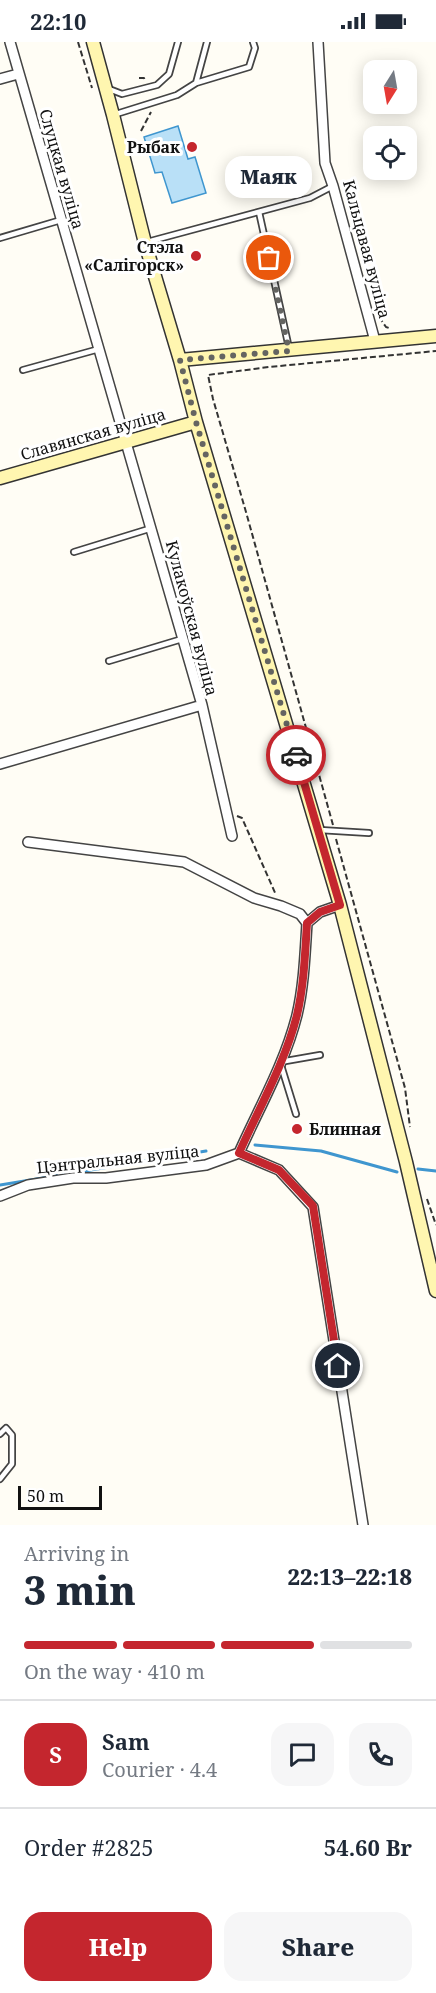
<!DOCTYPE html>
<html lang="en">
<head>
<meta charset="utf-8">
<style>
	:root { --surface:#fff; --page:#f6f6f7; --text:#1f2937; --muted:#747a83; --line:#e0e1e3; --accent:#c4262e }
	body { margin:0; font-family:"Noto Serif",serif; background:var(--page); color:var(--text); height:100vh; display:flex; flex-direction:column; font-size:22px; white-space:nowrap }
	* { box-sizing:border-box; margin:0 }
	p { font-size:20px; color:var(--muted) }
	.icon { flex:none; width:33px; height:33px; fill:none; stroke:currentColor; stroke-width:2; stroke-linecap:round; stroke-linejoin:round }
	.map { position:relative; height:1483px; overflow:hidden }
	.details { display:flex; flex-direction:column; background:var(--surface); flex:1 }
	.details>* { flex:none }
	.needle { width:39px; rotate:191deg }
	.fabs { position:absolute; left:363px; top:18px; display:grid; gap:12px }
	.fabs a { display:grid; place-items:center; width:54px; height:54px; border-radius:12px; background:var(--surface); box-shadow:0 3px 15px #0003; font-size:30px }
	.scale { position:absolute; left:18px; bottom:15px; width:84px; box-sizing:border-box; padding-left:6px; border:3px solid #111; border-top:0; font-size:16px; line-height:21px; white-space:nowrap; color:#111; -webkit-text-stroke:4px #fff; paint-order:stroke }
	.pin { position:absolute; display:grid; place-items:center; width:51px; height:51px; color:#fff; margin:-26px; border:3px solid #fff; border-radius:50%; box-shadow:0 2px 6px #0007 }
	.courier { position:absolute; display:grid; place-items:center; width:60px; height:60px; margin:-30px; border:4px solid #c4262e; border-radius:50%; background:#fff; color:#222; box-shadow:0 2px 8px #0007 }
	.bubble { position:absolute; height:42px; border-radius:18px; background:var(--surface); box-shadow:0 3px 15px #0003; font-size:20px; font-weight:800; line-height:42px; text-align:center }
	.summary em { font-style:normal; font-weight:800 }
	.summary div { display:flex; flex-direction:column-reverse }
	.summary { display:flex; align-items:center; justify-content:space-between; height:102px; padding:0 24px }
	h1 { font-size:39px; font-weight:800; line-height:45px }
	.bar { display:grid; grid-template-columns:repeat(4,1fr); gap:9px 6px; align-content:center; height:72px; padding:0 24px }
	.bar i { height:8px; border-radius:4px; background:var(--line) }
	.bar .selected { background:var(--accent) }
	.bar p { grid-column:span 4 }
	.line { display:flex; align-items:center; gap:15px; padding:0 24px; border-top:2px solid var(--line) }
	.line div { flex:1 }
	.round { display:grid; place-items:center; flex:none; width:63px; height:63px; border-radius:18px; background:var(--page) }
	.action { display:flex; gap:12px; margin-top:auto; padding:12px 24px }
	.action a { flex:1; height:69px; border-radius:18px; background:var(--accent); color:#fff; font-size:24px; font-weight:800; line-height:69px; text-align:center }
	.action a+a { background:var(--page); color:var(--text) }
	.status { display:flex; justify-content:space-between; align-items:center; height:42px; padding:0 30px; background:var(--surface); direction:ltr }
	.status svg { height:16px; fill:currentColor }
	.map>svg:first-child { display:block }
	.water { fill:#b9e0f7; stroke:#3f96cf; stroke-width:1.5 }
	.lines { fill:none; stroke-linecap:round; stroke-linejoin:round }
	.stream { stroke:#3f96cf; stroke-width:3 }
	.lane-casing { stroke:#444; stroke-width:8 }
	.street-casing { stroke:#444; stroke-width:12 }
	.secondary-casing { stroke:#333; stroke-width:15 }
	.path { stroke:#333; stroke-width:2; stroke-dasharray:6 3; stroke-linecap:butt }
	.lane { stroke:#fff; stroke-width:4.5 }
	.street { stroke:#fff; stroke-width:9 }
	.secondary { stroke:#fff6b0; stroke-width:12 }
	.done { stroke:#646461; stroke-width:6; stroke-dasharray:0 10.8 }
	.route { stroke:#c4262e; stroke-width:8 }
	.poi-dot { fill:#c4262e; stroke:#fff; stroke-width:2 }
	.labels { text-anchor:middle; stroke-width:6; stroke-linejoin:round; paint-order:stroke }
	.poi-label { font-size:16px; font-weight:bold; fill:#111; stroke:#fff; text-anchor:end }
	.street-label { font-size:16px; fill:#111; stroke:#fff }
</style>
</head>
<body>
<div class="status"><b>22:10</b><svg viewBox="0 0 49 12"><path d="M0 12V9h3v3zM5 12V6h3v6zM10 12V3h3v9zM15 12V0h3v12zM26 1h20v11H26zM47 4h2v5h-2z"/></svg></div>
<div class="map">
<svg width="436" height="1483" viewBox="0 0 436 1483">
	<rect width="100%" height="100%" fill="#fffdf5"/>
	<!-- water -->
	<path class="water" d="M 178,84 L 188,117 L 195,115 L 206,151 L 172,161 L 162,130 L 155,131 L 144,95 Z"/>
	<g class="lines">
		<!-- stream -->
		<path class="stream" d="M 255,1103 L 321,1109 L 397,1130
			M 418,1127 L 436,1129
			M 0,1143 L 206,1109"/>
		<defs>
			<path id="lane" d="M 196,41 L 207,0
				M 109,47 L 122,52 L 157,43 L 169,32 L 178,0
				M 113,73 L 177,53 L 196,41 L 249,25 L 255,6 L 253,0
				M 259,170 L 289,306
				M 0,196 L 61,178
				M 147,200 L 310,156 L 333,144
				M 23,328 L 99,307
				M 74,510 L 152,486
				M 109,619 L 182,597
				M 320,788 L 369,791
				M 296,1072 L 280,1020 L 320,1013
				M 0,1392 L 6,1386 L 12,1393 L 12,1422 L 0,1437"/>
			<path id="street" d="M 10,0 L 202,663 L 232,794
				M 318,0 L 325,121 L 333,144 L 375,299
				M 0,37 L 18,32
				M 0,722 L 202,663
				M 28,800 L 184,820 L 254,856 L 281,864 L 300,872 L 307,881 C 305,912 304,943 297,973 C 285,1021 259,1066 239,1111
				M 307,881 L 320,870 L 340,863
				M 0,1154 L 28,1143 L 73,1136 L 106,1136 L 206,1123 L 239,1111 L 279,1128 L 313,1165 L 363,1483"/>
			<path id="secondary" d="M 93,0 L 113,73 L 145,201 L 180,318 L 196,380 L 340,863 L 406,1120 L 436,1249
				M 180,318 L 436,294
				M 0,436 L 196,380"/>
		</defs>
		<!-- lane casing -->
		<use href="#lane" class="lane-casing"/>
		<!-- street casing -->
		<use href="#street" class="street-casing"/>
		<!-- secondary casing -->
		<use href="#secondary" class="secondary-casing"/>
		<!-- path -->
		<path class="path" d="M 78,0 L 92,46
			M 139,36 L 144,36 L 145,39
			M 141,89 L 151,70
			M 379,275 L 386,285 L 389,286
			M 237,774 L 242,776 L 276,853
			M 333,783 L 246,470 L 213,357 L 208,333 L 269,325 L 436,309
			M 336,797 L 405,1046 L 410,1085
			M 427,1157 L 436,1183"/>
		<!-- lane -->
		<use href="#lane" class="lane"/>
		<!-- street -->
		<use href="#street" class="street"/>
		<!-- secondary -->
		<use href="#secondary" class="secondary"/>
	</g>
	<g class="lines">
		<!-- done -->
		<path class="done" d="M 269,216 L 289,309 L 180,318 L 196,380 L 296,713"/>
		<!-- route -->
		<path class="route" d="M 296,713 L 340,863 L 320,870 L 307,881 C 305,912 304,943 297,973 C 285,1021 259,1066 239,1111 L 279,1128 L 313,1164 L 338,1324"/>
	</g>
	<!-- markers -->
	<g class="poi-dot">
		<circle cx="192" cy="105" r="6"/>
		<circle cx="196" cy="214" r="6"/>
		<circle cx="297" cy="1087" r="6"/>
	</g>
	<g class="labels">
		<!-- poi labels -->
		<g class="poi-label">
			<text x="180" y="111">Рыбак</text>
			<text x="184" y="211">Стэла<tspan x="184" dy="18">«Салігорск»</tspan></text>
			<text x="309" y="1093" text-anchor="start">Блинная</text>
		</g>
		<!-- street labels -->
		<g class="street-label">
			<text transform="translate(62 127) rotate(74)" y="6">Слуцкая вуліца</text>
			<text transform="translate(367 207) rotate(75)" y="6">Кальцавая вуліца</text>
			<text transform="translate(93 392) rotate(-16)" y="6">Славянская вуліца</text>
			<text transform="translate(192 576) rotate(75)" y="6">Кулакоўская вуліца</text>
			<text transform="translate(118 1117) rotate(-6)" y="6">Цэнтральная вуліца</text>
		</g>
	</g>
</svg>
<div class="fabs">
<a><svg class="needle" viewBox="-14 -14 28 28"><path d="M0-13l5 13h-10z" fill="#e53935"/><path d="M0 13l5-13h-10z" fill="#747a83"/></svg></a>
<a><svg class="icon" aria-label="locate" viewBox="0 0 24 24"><circle cx="12" cy="12" r="6"/><path d="M12 2v4M12 18v4M2 12h4M18 12h4"/></svg></a>
</div>
<div class="scale">50 m</div>
<div class="pin" style="left:269px;top:216px;background:#ea580c"><svg class="icon" aria-label="bag" viewBox="0 0 24 24"><path d="M5 8h14l-1 12H6zM9 8a3 3 0 0 1 6 0"/></svg></div>
<div class="pin" style="left:338px;top:1324px;background:#1f2937"><svg class="icon" aria-label="home" viewBox="0 0 24 24"><path d="M3 11l9-7 9 7M6 9v11h12V9"/></svg></div>
<div class="courier" style="left:296px;top:713px"><svg class="icon" aria-label="car" viewBox="0 0 24 24"><path d="M5 17H2v-5l4-1 3-4h7l3 4 3 1v5h-3M9 17h6M6 11h13"/><circle cx="7" cy="17" r="2"/><circle cx="17" cy="17" r="2"/></svg></div>
<div class="bubble" style="left:225px;top:114px;width:87px">Маяк</div>
</div>
<section class="details">
<div class="summary"><div><h1>3 min</h1><p>Arriving in</p></div><em>22:13–22:18</em></div>
<div class="bar"><i class="selected"></i><i class="selected"></i><i class="selected"></i><i></i><p>On the way · 410 m</p></div>
<div class="line" style="height:108px"><b class="round" style="background:var(--accent);color:#fff">S</b><div><b>Sam</b><p>Courier · 4.4</p></div><a class="round"><svg class="icon" aria-label="chat" viewBox="0 0 24 24"><path d="M4 5h16v11H9l-5 4z"/></svg></a><a class="round"><svg class="icon" aria-label="phone" viewBox="0 0 24 24"><path d="M5 4h4l2 5-3 2q2 4 5 5l2-3 5 2v4C11 20 4 13 5 4z"/></svg></a></div>
<div class="line" style="height:78px"><div>Order #2825</div><b>54.60 Br</b></div>
<div class="action"><a>Help</a><a>Share</a></div>
</section>
</body>
</html>
